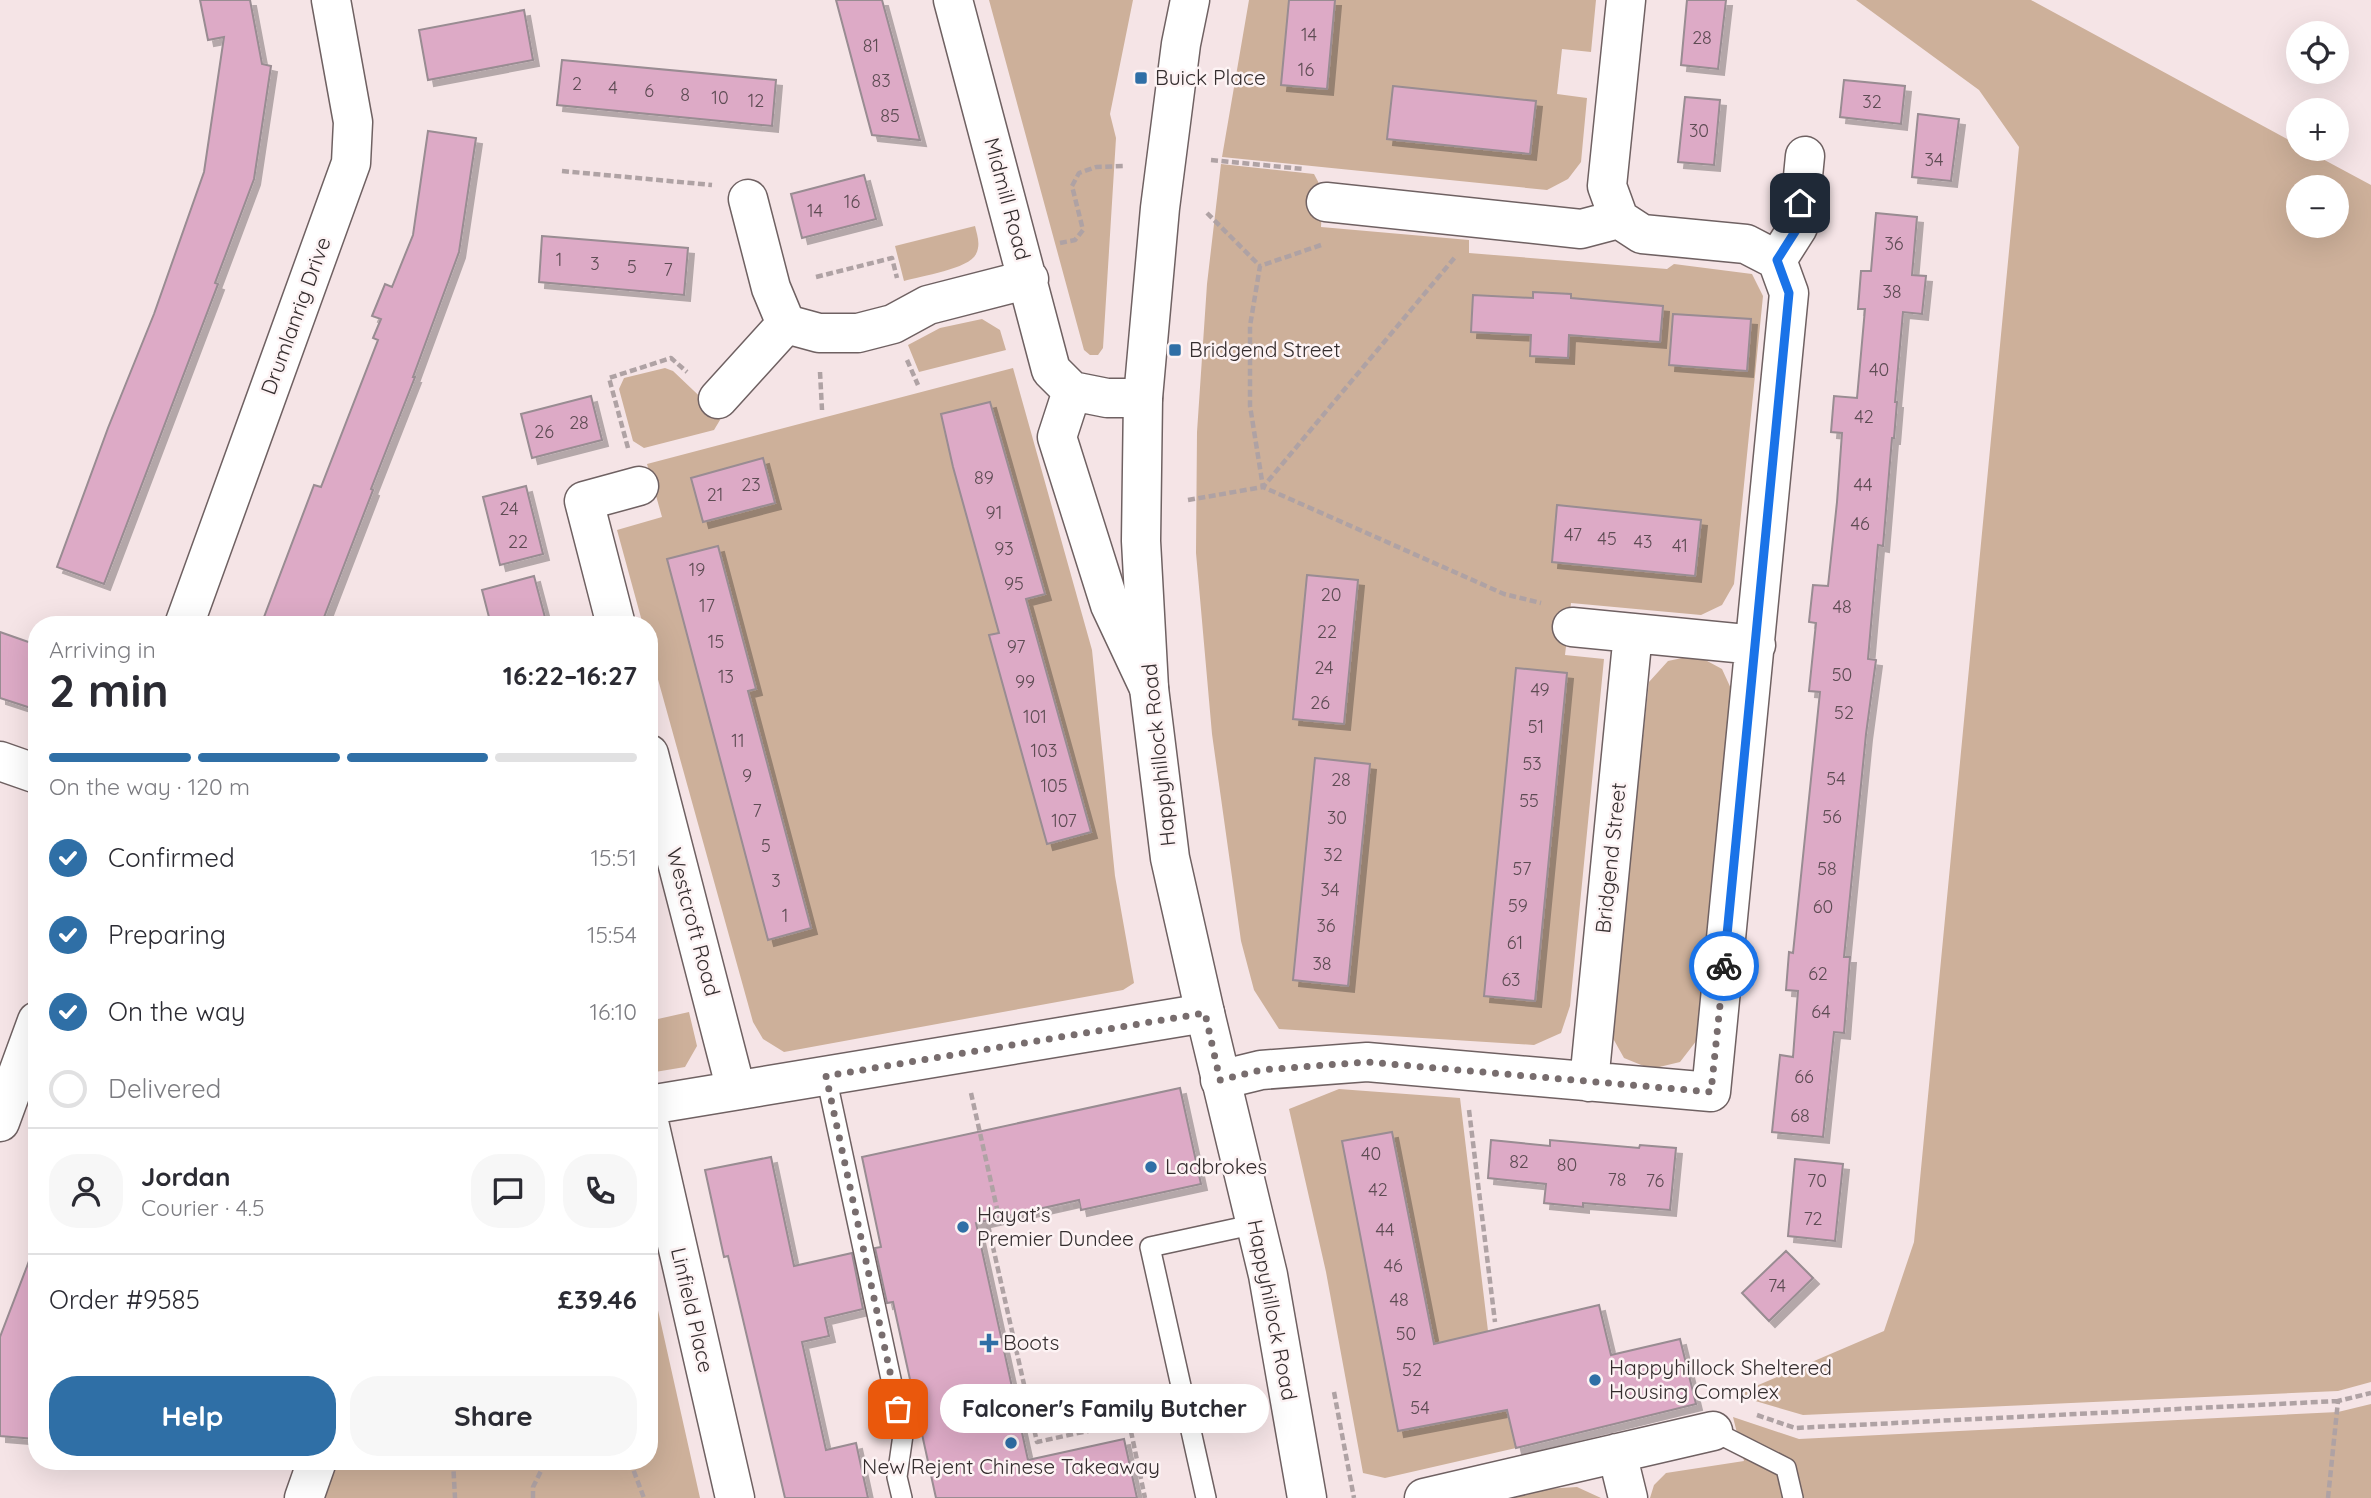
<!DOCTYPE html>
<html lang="en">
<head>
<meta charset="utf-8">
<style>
	:root { --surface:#fff; --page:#f7f7f7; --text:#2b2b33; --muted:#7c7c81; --line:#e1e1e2; --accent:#2f6fa6 }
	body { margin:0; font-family:Quicksand,sans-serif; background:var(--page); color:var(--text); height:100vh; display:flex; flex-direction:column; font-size:26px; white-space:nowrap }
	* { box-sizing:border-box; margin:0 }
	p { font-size:23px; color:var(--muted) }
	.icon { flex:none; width:38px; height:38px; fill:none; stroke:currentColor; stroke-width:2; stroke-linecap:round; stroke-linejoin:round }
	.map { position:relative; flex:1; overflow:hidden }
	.side { position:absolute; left:28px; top:616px; width:630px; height:854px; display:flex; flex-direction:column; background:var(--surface); border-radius:28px; box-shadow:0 7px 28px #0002 }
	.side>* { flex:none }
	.buttons { position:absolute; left:2286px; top:21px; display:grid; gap:14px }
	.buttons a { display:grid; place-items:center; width:63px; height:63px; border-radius:50%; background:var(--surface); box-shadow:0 7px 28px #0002; font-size:35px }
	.pin { position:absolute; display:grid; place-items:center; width:60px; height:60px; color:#fff; margin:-30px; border-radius:14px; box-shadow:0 4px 10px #0006 }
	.courier { position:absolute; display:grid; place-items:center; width:70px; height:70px; margin:-35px; border:5px solid #1a73e8; border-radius:50%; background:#fff; color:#222; box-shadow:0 2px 9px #0007 }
	.bubble { position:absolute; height:49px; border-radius:24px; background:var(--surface); box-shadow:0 7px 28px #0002; font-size:23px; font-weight:800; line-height:49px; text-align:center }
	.summary em { font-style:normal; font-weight:800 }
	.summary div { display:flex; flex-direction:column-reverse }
	.summary { display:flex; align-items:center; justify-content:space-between; height:119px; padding:0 21px }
	h1 { font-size:46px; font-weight:800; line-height:52px }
	.bar { display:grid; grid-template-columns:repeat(4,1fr); gap:10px 7px; align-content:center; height:84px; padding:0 21px }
	.bar i { height:9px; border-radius:5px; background:var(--line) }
	.bar .selected { background:var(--accent) }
	.bar p { grid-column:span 4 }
	.line { display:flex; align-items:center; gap:18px; padding:0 21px; border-top:2px solid var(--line) }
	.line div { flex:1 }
	.round { display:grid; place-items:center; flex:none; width:74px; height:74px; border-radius:28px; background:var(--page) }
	ol { padding:0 21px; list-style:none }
	li { display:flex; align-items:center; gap:21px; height:77px }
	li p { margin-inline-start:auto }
	li .icon { padding:7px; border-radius:50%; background:var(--accent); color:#fff; stroke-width:4 }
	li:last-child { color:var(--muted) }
	li i { width:38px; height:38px; border:4px solid var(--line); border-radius:50% }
	.cta { display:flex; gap:14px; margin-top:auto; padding:14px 21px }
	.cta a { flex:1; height:80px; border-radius:28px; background:var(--accent); color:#fff; font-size:28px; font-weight:800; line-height:80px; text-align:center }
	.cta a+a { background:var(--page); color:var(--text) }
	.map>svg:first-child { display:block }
	.green { fill:#cdb09a; fill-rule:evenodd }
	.building { fill:#ddaac6; stroke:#998c92; stroke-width:2; filter:url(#shadow) }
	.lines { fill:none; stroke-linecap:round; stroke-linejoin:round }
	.service-casing { stroke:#6f6162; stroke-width:22 }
	.minor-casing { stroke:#6f6162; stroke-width:41 }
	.tertiary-casing { stroke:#6f6162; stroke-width:41 }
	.path { stroke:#afa2a4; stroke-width:4.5; stroke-dasharray:7 3.5; stroke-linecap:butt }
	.service { stroke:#fff; stroke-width:19 }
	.minor { stroke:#fff; stroke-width:38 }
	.tertiary { stroke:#fff; stroke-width:38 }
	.done { stroke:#786d6e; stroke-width:7; stroke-dasharray:0 12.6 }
	.route { stroke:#1a73e8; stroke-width:9 }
	.poi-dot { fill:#2f6fa6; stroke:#fdf3f4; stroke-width:2.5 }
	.labels { text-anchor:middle; stroke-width:5; stroke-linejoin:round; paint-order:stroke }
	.number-label { font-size:18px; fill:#5e4c54 }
	.poi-label { font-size:21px; fill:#342d2e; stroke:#fdf3f4; text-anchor:start }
	.street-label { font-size:21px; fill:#342d2e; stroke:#fdf3f4 }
</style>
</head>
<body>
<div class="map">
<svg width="2371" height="1498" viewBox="0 0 2371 1498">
	<defs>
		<filter id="shadow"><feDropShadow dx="6" dy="6" stdDeviation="0" flood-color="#0004"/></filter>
	</defs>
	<rect width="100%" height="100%" fill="#f5e4e6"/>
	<!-- green -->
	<path class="green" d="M 989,0 L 1133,0 L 1110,114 L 1116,138 L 1103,348 L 1098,355 L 1090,355 L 1084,350 Z
		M 1249,0 L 1596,0 L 1591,52 L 1562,49 L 1557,94 L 1587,98 L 1581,162 L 1568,179 L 1547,190 L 1222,157 Z
		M 1856,0 L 2031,0 L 2298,145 L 2298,149 L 2304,149 L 2371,185 L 2371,1382 L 2338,1391 L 1803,1415 L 1735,1395 L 1884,1331 L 1914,1242 L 2019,147 L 1979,90 ZM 2298,187 L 2336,187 L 2336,226 L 2298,226 Z
		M 1221,164 L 1314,174 L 1323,191 L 1321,227 L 1469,240 L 1469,253 L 1667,269 L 1674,264 L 1752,274 L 1763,296 L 1734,584 L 1722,605 L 1701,615 L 1571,603 L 1565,655 L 1604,659 L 1570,1006 L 1561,1033 L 1534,1045 L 1279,1029 L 1254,990 L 1241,941 L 1212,734 L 1196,553 L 1197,432 L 1207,284 Z
		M 975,226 C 977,235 981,244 976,254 C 969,269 921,276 904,281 L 895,246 Z
		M 982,319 L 1000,330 L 1006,350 L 919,372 L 908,345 L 940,328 Z
		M 665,368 L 673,371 L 713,409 L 720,420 L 714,430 L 644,448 L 633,441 L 619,389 L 624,378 Z
		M 1013,368 L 1092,650 L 1115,876 L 1134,983 L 1123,990 L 784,1052 L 763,1039 L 753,1022 L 649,647 L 649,625 L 643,625 L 617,530 L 662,517 L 647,464 Z
		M 1696,655 L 1722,669 L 1733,693 L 1697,1040 L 1680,1062 L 1651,1069 L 1624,1058 L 1610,1033 L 1649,682 L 1668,661 Z
		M 689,1012 L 697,1046 L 685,1067 L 649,1073 L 649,1021 Z
		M 1339,1089 L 1460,1098 L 1488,1331 L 1516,1448 L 1385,1478 L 1363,1473 L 1326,1272 L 1289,1109 Z
		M 649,1270 L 700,1498 L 322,1498 L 336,1461 L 649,1461 Z
		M 2371,1404 L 2371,1498 L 1650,1498 L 1654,1485 L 1666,1473 L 1744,1461 L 1733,1417 L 1799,1439 L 2338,1412 Z
		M 1577,1487 L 1601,1498 L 1506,1498 L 1545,1489 Z"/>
	<!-- building -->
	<path class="building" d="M 200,0 L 250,0 L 262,64 L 271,66 L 254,179 L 215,283 L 218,284 L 104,584 L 57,567 L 108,428 L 154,314 L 204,172 L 224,37 L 208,40 Z
		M 836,0 L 882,0 L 920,140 L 872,135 Z
		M 1289,0 L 1335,0 L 1327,89 L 1281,85 Z
		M 1687,0 L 1726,0 L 1718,69 L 1681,65 Z
		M 524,10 L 533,60 L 428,80 L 419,30 Z
		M 562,60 L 776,80 L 772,126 L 557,105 Z
		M 1844,80 L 1905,86 L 1901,124 L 1840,117 Z
		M 1393,86 L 1536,101 L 1530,154 L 1387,139 Z
		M 1685,97 L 1720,100 L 1714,165 L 1678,162 Z
		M 1918,114 L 1959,119 L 1951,181 L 1912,177 Z
		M 428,131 L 476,138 L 459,252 L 413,377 L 415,377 L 371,489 L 373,490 L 321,625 L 261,625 L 314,485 L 321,487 L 378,340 L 373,338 L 381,319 L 372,316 L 385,284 L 392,287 L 413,235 Z
		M 864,175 L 876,219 L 802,238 L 791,194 Z
		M 1876,213 L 1917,217 L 1912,275 L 1926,276 L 1922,314 L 1903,312 L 1895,402 L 1897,402 L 1894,438 L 1892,438 L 1883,546 L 1878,545 L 1868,659 L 1876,660 L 1866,734 L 1844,957 L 1850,957 L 1844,1033 L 1834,1032 L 1823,1137 L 1772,1132 L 1780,1055 L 1793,1057 L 1798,991 L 1786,990 L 1789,952 L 1793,953 L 1820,692 L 1809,691 L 1816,623 L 1809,622 L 1813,585 L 1828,586 L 1837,502 L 1842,433 L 1831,432 L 1834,396 L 1857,398 L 1865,309 L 1858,309 L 1861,271 L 1871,271 Z
		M 542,236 L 688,248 L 684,295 L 539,282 Z
		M 1533,292 L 1571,294 L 1571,298 L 1663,306 L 1660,342 L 1569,335 L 1568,358 L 1530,356 L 1531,335 L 1471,332 L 1473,295 L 1533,298 Z
		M 1673,314 L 1751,319 L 1747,371 L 1669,365 Z
		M 591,396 L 602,440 L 532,458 L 521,414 Z
		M 990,402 L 1045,594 L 1026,599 L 1091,832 L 1047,844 L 989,635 L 999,633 L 953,467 L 941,414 Z
		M 763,458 L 775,503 L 703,522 L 691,478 Z
		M 526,486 L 543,554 L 500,565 L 483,497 Z
		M 1557,505 L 1701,520 L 1695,576 L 1552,562 Z
		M 718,546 L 756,689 L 748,691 L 811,928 L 768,940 L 667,559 Z
		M 1307,575 L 1358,580 L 1344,724 L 1293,719 Z
		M 534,576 L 547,625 L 491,625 L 482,590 Z
		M 0,632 L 37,645 L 37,710 L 0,698 Z
		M 1516,668 L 1567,673 L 1535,1001 L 1484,996 Z
		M 1315,758 L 1370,764 L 1348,986 L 1293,980 Z
		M 1180,1088 L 1201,1184 L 1081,1210 L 1079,1200 L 976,1223 L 1028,1460 L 1124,1439 L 1137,1498 L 936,1498 L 893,1302 L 887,1303 L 875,1248 L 881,1247 L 862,1157 Z
		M 1392,1132 L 1434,1344 L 1599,1305 L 1611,1355 L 1680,1339 L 1696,1404 L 1516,1448 L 1507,1410 L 1398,1431 L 1342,1141 Z
		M 1491,1140 L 1550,1146 L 1550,1140 L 1639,1148 L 1640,1145 L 1676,1148 L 1670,1210 L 1583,1203 L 1583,1207 L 1544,1203 L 1546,1184 L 1488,1178 Z
		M 771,1157 L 794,1266 L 852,1253 L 863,1309 L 825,1318 L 829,1336 L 802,1342 L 826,1450 L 856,1443 L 868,1498 L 785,1498 L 728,1256 L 724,1257 L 705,1170 Z
		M 1795,1159 L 1843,1164 L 1835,1241 L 1788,1236 Z
		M 34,1248 L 37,1249 L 37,1418 L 35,1439 L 0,1436 L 0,1337 Z
		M 1786,1251 L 1813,1278 L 1769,1321 L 1742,1293 Z"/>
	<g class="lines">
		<defs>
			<path id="service" d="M 826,1076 L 903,1435 L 897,1477 L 902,1498
				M 1713,1431 L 1786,1468 L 1793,1498
				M 1206,1498 L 1150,1247 L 1256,1224"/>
			<path id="minor" d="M 953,0 L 1051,370 L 1072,391 L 1107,398 L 1143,398
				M 748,199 L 771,288 L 786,324 L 819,333 L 858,333 L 893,324 L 928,305 L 1029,279
				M 1619,219 L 1607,186 L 1626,0
				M 1777,260 L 1798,227 L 1805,156
				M 1072,391 L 1057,437 L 1110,605 L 1149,688
				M 718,399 L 786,324
				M 184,625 L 351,163 L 353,122 L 331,0
				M 616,625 L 584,501 L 639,486
				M 1572,627 L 1756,645
				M 649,754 L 736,1090
				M 0,761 L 37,774
				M 1220,1080 L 1261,1070 L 1367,1062 L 1711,1092 L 1789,293 L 1777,260 L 1746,244 L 1642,234 L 1619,219 L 1581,229 L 1326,202
				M 1589,1082 L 1633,633
				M 649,1105 L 1205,1013
				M 0,1122 L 37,1021
				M 649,1122 L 735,1498
				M 1617,1453 L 1628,1498
				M 304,1498 L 317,1461
				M 1424,1498 L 1713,1431"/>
			<path id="tertiary" d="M 1190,0 L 1181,44 L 1160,208 L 1143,398 L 1141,541 L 1149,688 L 1170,858 L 1205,1013 L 1268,1275 L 1307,1498"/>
		</defs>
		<!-- service casing -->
		<use href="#service" class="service-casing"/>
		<!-- minor casing -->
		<use href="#minor" class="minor-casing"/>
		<!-- tertiary casing -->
		<use href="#tertiary" class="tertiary-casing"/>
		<!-- path -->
		<path class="path" d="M 1211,160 L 1303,169
			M 562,171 L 712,185
			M 1207,213 L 1260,266
			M 1060,243 L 1075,240 L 1083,230 L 1072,186 L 1079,173 L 1096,167 L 1125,166
			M 1321,245 L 1260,266 L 1250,326 L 1250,406 L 1263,487 L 1504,594 L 1541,603
			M 816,277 L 892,258 L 897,278
			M 907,360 L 918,385
			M 820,372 L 822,410
			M 628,448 L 609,378 L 671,358 L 687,372
			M 1188,500 L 1263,487 L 1456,256
			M 971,1093 L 1000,1222
			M 1469,1110 L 1495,1322
			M 1080,1205 L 988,1225 L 1037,1442 L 1129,1422 L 1145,1498
			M 1334,1392 L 1354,1498
			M 1757,1415 L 1795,1428 L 2338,1401
			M 453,1461 L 455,1498
			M 630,1461 L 644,1498
			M 533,1498 L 533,1487 L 546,1461
			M 2328,1498 L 2338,1401 L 2371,1393"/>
		<!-- service -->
		<use href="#service" class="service"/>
		<!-- minor -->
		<use href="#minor" class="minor"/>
		<!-- tertiary -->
		<use href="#tertiary" class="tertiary"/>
	</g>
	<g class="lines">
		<!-- done -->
		<path class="done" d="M 898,1409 L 826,1076 L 1205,1013 L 1220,1080 L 1261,1070 L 1367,1062 L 1711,1092 L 1724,966"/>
		<!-- route -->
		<path class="route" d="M 1724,966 L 1789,293 L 1777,260 L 1798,227 L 1800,203"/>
	</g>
	<!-- markers -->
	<g class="poi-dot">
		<rect x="1134" y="71" width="14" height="14" rx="3.5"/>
		<rect x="1168" y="343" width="14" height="14" rx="3.5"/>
		<circle cx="1151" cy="1167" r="7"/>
		<circle cx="963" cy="1227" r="7"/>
		<path d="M985.5 1332.5h7v7h7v7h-7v7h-7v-7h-7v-7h7z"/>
		<circle cx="1595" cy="1380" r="7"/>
		<circle cx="1011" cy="1443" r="7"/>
	</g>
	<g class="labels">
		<!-- number labels -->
		<g class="number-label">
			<text x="1309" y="41">14</text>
			<text x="1702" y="44">28</text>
			<text x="871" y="52">81</text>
			<text x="1306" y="76">16</text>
			<text x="881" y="87">83</text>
			<text x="577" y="90">2</text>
			<text x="613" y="94">4</text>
			<text x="649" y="97">6</text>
			<text x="685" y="101">8</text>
			<text x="720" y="104">10</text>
			<text x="756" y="107">12</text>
			<text x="1872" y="108">32</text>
			<text x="890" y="122">85</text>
			<text x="1699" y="137">30</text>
			<text x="1934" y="166">34</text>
			<text x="852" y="208">16</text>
			<text x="815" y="217">14</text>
			<text x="1894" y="250">36</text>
			<text x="559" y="266">1</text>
			<text x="595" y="270">3</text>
			<text x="632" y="273">5</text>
			<text x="668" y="276">7</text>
			<text x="1892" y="298">38</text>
			<text x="1879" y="376">40</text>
			<text x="1864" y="423">42</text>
			<text x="579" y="429">28</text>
			<text x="544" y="438">26</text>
			<text x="984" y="484">89</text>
			<text x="751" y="491">23</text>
			<text x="1863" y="491">44</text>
			<text x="715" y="501">21</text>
			<text x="509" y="515">24</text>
			<text x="994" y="519">91</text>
			<text x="1860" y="530">46</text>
			<text x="1573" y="541">47</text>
			<text x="1607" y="545">45</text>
			<text x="518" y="548">22</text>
			<text x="1643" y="548">43</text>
			<text x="1680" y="552">41</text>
			<text x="1004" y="555">93</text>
			<text x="697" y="576">19</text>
			<text x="1014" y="590">95</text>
			<text x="1331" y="601">20</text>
			<text x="707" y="612">17</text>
			<text x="1842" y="613">48</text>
			<text x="1327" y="638">22</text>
			<text x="716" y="648">15</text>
			<text x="1016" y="653">97</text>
			<text x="1324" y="674">24</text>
			<text x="1842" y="681">50</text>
			<text x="726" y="683">13</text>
			<text x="1025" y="688">99</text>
			<text x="1540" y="696">49</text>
			<text x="1320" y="709">26</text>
			<text x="1844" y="719">52</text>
			<text x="1035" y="723">101</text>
			<text x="1536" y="733">51</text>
			<text x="738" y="747">11</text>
			<text x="1044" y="757">103</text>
			<text x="1532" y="770">53</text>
			<text x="747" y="782">9</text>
			<text x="1836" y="785">54</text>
			<text x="1341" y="786">28</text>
			<text x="1054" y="792">105</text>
			<text x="1529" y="807">55</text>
			<text x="757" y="817">7</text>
			<text x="1832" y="823">56</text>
			<text x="1337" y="824">30</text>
			<text x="1064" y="827">107</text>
			<text x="766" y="852">5</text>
			<text x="1333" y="861">32</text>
			<text x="1522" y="875">57</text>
			<text x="1827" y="875">58</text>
			<text x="776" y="887">3</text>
			<text x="1330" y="896">34</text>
			<text x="1518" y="912">59</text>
			<text x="1823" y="913">60</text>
			<text x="785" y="922">1</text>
			<text x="1326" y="932">36</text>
			<text x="1515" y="949">61</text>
			<text x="1322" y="970">38</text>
			<text x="1818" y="980">62</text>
			<text x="1511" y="986">63</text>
			<text x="1821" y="1018">64</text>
			<text x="1804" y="1083">66</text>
			<text x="1800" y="1122">68</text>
			<text x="1371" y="1160">40</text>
			<text x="1519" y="1168">82</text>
			<text x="1567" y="1171">80</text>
			<text x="1617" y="1186">78</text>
			<text x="1655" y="1187">76</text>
			<text x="1817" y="1187">70</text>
			<text x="1378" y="1196">42</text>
			<text x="1813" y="1225">72</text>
			<text x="1385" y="1236">44</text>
			<text x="1393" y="1272">46</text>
			<text x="1777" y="1292">74</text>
			<text x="1399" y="1306">48</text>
			<text x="1406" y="1340">50</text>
			<text x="1412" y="1376">52</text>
			<text x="1420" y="1414">54</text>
		</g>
		<!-- poi labels -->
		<g class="poi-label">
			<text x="1155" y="85">Buick Place</text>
			<text x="1189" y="357">Bridgend Street</text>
			<text x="1165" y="1174">Ladbrokes</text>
			<text x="977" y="1222">Hayat’s<tspan x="977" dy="24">Premier Dundee</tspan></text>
			<text x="1003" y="1350">Boots</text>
			<text x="1609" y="1375">Happyhillock Sheltered<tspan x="1609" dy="24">Housing Complex</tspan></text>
			<text x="1011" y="1474" text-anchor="middle">New Rejent Chinese Takeaway</text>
		</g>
		<!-- street labels -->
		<g class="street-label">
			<text transform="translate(1007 199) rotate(75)" y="7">Midmill Road</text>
			<text transform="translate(296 316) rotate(-70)" y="7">Drumlanrig Drive</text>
			<text transform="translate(1159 755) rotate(-96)" y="7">Happyhillock Road</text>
			<text transform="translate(1611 858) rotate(-84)" y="7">Bridgend Street</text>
			<text transform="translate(693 922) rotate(75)" y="7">Westcroft Road</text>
			<text transform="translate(692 1310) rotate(77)" y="7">Linfield Place</text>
			<text transform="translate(1272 1310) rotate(79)" y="7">Happyhillock Road</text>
		</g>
	</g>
</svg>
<div class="buttons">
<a><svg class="icon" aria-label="locate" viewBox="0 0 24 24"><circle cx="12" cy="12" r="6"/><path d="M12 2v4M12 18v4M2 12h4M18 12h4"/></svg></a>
<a>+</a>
<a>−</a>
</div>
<div class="pin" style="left:898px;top:1409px;background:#ea580c"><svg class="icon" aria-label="bag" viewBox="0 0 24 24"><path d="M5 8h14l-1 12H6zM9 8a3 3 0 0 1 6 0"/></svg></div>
<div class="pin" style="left:1800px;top:203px;background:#1f2937"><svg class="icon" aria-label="home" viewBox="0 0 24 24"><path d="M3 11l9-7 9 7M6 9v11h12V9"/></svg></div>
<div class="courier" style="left:1724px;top:966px"><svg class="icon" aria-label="bike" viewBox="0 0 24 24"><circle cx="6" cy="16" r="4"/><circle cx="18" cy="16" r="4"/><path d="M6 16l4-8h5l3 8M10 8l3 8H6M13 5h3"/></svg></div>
<div class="bubble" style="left:940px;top:1384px;width:329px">Falconer's Family Butcher</div>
<section class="side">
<div class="summary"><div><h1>2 min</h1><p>Arriving in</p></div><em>16:22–16:27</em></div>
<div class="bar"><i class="selected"></i><i class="selected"></i><i class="selected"></i><i></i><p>On the way · 120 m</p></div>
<ol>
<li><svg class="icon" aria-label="check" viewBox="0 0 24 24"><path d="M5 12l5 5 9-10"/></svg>Confirmed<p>15:51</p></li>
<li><svg class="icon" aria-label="check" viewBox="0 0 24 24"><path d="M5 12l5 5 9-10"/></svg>Preparing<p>15:54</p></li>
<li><svg class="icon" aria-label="check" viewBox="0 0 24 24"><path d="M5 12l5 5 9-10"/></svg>On the way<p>16:10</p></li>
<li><i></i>Delivered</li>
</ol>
<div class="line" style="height:126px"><a class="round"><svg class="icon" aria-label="person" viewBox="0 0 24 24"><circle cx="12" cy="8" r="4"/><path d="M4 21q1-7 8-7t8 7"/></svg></a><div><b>Jordan</b><p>Courier · 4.5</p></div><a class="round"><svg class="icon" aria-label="chat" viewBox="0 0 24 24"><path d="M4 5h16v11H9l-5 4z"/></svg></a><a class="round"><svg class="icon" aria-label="phone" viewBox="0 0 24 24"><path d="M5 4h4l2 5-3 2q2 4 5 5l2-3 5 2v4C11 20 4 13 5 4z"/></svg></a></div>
<div class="line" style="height:91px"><div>Order #9585</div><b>£39.46</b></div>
<div class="cta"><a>Help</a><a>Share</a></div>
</section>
</div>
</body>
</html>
